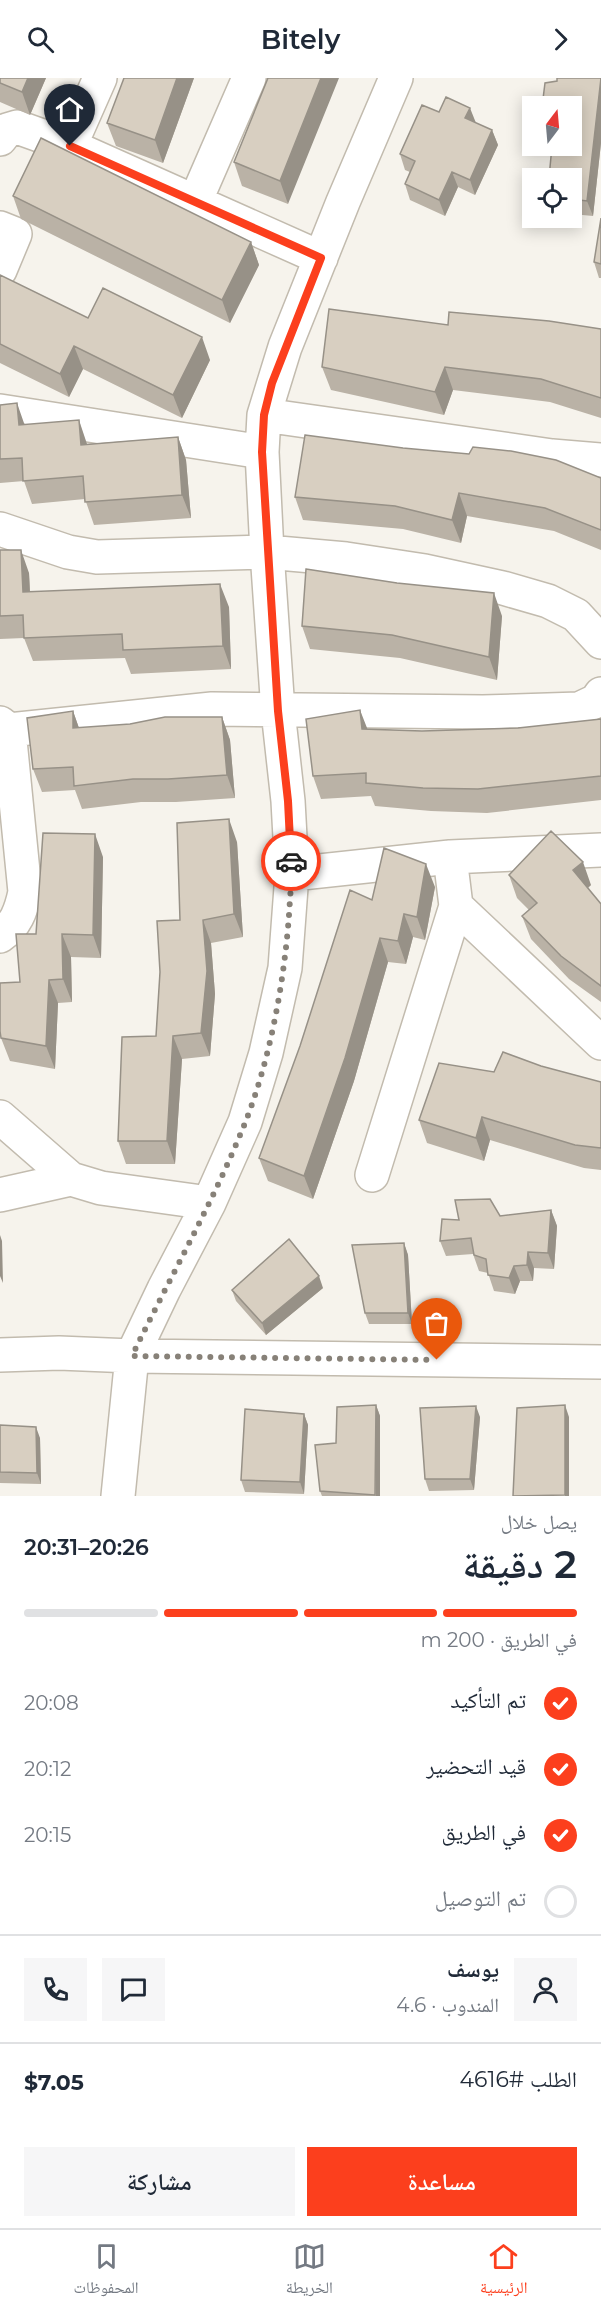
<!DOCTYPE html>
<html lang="ar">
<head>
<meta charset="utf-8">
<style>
	:root { --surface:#fff; --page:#f6f6f7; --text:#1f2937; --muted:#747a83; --line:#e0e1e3; --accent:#fc3f1d }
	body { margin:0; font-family:Montserrat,"Noto Naskh Arabic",sans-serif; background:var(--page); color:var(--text); direction:rtl; height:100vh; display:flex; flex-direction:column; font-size:22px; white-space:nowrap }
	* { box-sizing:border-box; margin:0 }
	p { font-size:20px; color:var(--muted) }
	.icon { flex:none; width:33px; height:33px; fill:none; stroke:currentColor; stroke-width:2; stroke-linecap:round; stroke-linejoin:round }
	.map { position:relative; height:1418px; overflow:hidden; direction:ltr }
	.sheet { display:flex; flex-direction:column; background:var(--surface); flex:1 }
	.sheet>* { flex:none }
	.needle { width:39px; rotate:16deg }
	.fabs { position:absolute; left:522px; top:18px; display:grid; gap:12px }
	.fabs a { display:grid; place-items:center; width:60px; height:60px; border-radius:0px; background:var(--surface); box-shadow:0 3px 15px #0003; font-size:30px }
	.pin { position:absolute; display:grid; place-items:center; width:51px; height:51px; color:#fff; margin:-62px -26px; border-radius:50% 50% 50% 0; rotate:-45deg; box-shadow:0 0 6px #0007 }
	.pin .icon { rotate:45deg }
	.courier { position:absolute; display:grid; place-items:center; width:60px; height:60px; margin:-30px; border:4px solid #fc3f1d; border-radius:50%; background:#fff; color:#222; box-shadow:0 2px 8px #0007 }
	.head em { font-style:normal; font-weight:600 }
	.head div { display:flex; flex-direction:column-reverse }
	.head { display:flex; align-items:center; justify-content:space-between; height:102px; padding:0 24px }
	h1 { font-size:39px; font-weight:600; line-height:45px }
	.bar { display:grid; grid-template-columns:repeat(4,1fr); gap:9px 6px; align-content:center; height:72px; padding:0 24px }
	.bar i { height:8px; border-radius:4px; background:var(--line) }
	.bar .current { background:var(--accent) }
	.bar p { grid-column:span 4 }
	.line { display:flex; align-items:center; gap:15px; padding:0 24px; border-top:2px solid var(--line) }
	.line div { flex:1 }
	.round { display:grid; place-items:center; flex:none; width:63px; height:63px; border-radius:0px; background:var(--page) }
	ol { padding:0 24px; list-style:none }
	li { display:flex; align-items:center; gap:18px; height:66px }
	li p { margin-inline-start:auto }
	li .icon { padding:6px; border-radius:50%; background:var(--accent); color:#fff; stroke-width:4 }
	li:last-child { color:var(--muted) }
	li i { width:33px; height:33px; border:3px solid var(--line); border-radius:50% }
	.cta { display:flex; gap:12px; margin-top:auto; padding:12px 24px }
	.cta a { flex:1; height:69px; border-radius:0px; background:var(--accent); color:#fff; font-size:24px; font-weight:600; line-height:69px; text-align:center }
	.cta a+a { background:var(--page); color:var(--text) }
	header { display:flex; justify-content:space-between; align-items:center; height:78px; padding:0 24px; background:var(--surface); font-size:27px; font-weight:600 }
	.menu { display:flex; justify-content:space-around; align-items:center; height:84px; border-top:2px solid var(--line); background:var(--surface); font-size:16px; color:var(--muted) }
	.menu a { display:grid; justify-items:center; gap:3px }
	.menu .current { color:var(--accent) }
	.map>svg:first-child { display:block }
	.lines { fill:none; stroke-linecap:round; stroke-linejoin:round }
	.minor-casing { stroke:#c2bbae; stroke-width:36 }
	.minor { stroke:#fff; stroke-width:33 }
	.wall { fill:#bab2a6 }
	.shaded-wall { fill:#979187 }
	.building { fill:#d8cfc1; stroke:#979187; stroke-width:1.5 }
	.done { stroke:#878178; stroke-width:6; stroke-dasharray:0 10.8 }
	.route { stroke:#fc3f1d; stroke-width:8 }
</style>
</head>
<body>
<header><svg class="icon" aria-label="forward" viewBox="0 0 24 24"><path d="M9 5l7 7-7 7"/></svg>Bitely<svg class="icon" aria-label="search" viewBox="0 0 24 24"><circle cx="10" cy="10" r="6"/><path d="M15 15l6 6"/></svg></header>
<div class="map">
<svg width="601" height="1418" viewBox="0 0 601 1418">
	<rect width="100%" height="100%" fill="#f6f3ec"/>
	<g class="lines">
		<defs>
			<path id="minor" d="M 0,61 L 7,52 L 17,49 L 70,68 L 321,180
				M 70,68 L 100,0
				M 195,124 L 249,0
				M 0,150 L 15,156 L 0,192
				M 0,333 L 262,374
				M 264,337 L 552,378 L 601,382
				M 0,451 L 68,474 L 97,479 L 267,474 L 346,481 L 425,493 L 503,510 L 548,523 L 576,537 L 601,564
				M 0,645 L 9,652 L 212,631 L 483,634 L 579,631 L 596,623 L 601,616
				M 292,796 L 450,779 L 601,772
				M 456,828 L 601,965
				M 0,858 C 16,847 21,833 25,814 L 9,652
				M 0,1039 L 71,1101 L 101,1110 L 209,1125
				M 372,1097 L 456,828 L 450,779
				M 0,1117 L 71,1101
				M 0,1277 L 59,1275 L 132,1278 L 601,1284
				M 118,1418 L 132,1278 L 164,1211 L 209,1125 L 245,1044 L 266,975 L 285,890 L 292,796 L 288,723 L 278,633 L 267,474 L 262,374 L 264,337 L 285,269 L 343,124 L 396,0"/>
		</defs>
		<!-- minor casing -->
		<use href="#minor" class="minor-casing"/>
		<!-- minor -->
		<use href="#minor" class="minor"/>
	</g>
	<!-- wall -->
	<path class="wall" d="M 0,0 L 46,0 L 30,37 L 0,24 Z
		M 194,0 L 163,85 L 116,68 L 107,45 Z
		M 268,0 L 288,126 L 242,108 L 234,84 Z
		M 601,0 L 601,65 L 593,138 L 572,136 L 572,28 L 545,28 L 543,21 Z
		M 439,34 L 476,45 L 492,52 L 498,67 L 475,117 L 458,109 L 445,138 L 410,122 L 405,106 L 410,94 L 405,92 L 400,76 Z
		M 13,118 L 251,164 L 259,187 L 230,245 L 21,141 Z
		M 601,140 L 601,200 L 599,200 L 594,184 Z
		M 0,197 L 88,240 L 210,282 L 182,340 L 83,291 L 69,319 L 0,285 Z
		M 448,247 L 601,251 L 601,340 L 550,324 L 453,312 L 444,337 L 331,312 L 322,289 Z
		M 0,327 L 25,346 L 87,366 L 178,359 L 186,382 L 191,440 L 94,447 L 85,421 L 32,426 L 24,403 L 0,405 Z
		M 601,400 L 601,472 L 554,453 L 467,438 L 461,465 L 403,451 L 303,442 L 295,419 Z
		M 0,472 L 29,495 L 30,513 L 229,529 L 231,591 L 131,596 L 125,580 L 33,583 L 24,560 L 0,561 Z
		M 502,538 L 497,602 L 400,580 L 310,571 L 302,548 Z
		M 73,633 L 79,650 L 222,639 L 230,662 L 235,720 L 176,724 L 141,724 L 82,731 L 75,712 L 42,714 L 33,691 Z
		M 601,641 L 601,722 L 487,735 L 431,733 L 375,728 L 371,718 L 321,721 L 313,698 L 367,651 L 422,653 L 518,650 Z
		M 237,764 L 243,859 L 211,865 L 215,916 L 210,978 L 182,981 L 175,1086 L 126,1086 L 118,1063 L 156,958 L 160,894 L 180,842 Z
		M 103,779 L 101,880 L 71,879 L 72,924 L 58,925 L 55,991 L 10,983 L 1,960 L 36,856 Z
		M 509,797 L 591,807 L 588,810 L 601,826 L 601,924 L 569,901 L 531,861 L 522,838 L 529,832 L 517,820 Z
		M 435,809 L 425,862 L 413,859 L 406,886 L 388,884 L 354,1003 L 313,1121 L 268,1103 L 259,1080 L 372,822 Z
		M 541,988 L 601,1004 L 601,1092 L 584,1090 L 490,1062 L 484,1083 L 427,1065 L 419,1042 L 494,994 Z
		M 551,1132 L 557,1148 L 554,1191 L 534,1190 L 533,1203 L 520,1203 L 515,1216 L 494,1213 L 488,1195 L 479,1193 L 473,1176 L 446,1178 L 440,1163 L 459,1142 L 500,1138 Z
		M 404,1165 L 408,1177 L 412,1246 L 369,1246 L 365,1235 Z
		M 323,1210 L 266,1257 L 236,1223 L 232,1212 Z
		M 376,1327 L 380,1338 L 380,1418 L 322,1418 L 320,1413 L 336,1365 Z
		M 304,1336 L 308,1347 L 304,1416 L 245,1414 L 241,1402 Z
		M 480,1339 L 474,1412 L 429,1413 L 425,1401 Z
		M 0,1347 L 40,1360 L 41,1406 L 0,1405 Z"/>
	<!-- shaded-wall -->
	<path class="shaded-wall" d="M 28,0 L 46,0 L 30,37 L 22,14 Z
		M 177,0 L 194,0 L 163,85 L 155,62 Z
		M 321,0 L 339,0 L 288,126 L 280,103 Z
		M 601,0 L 601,65 L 593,138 L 587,123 Z
		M 470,30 L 476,45 L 465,40 Z
		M 492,52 L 498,67 L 475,117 L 470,102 Z
		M 452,94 L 458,109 L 445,138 L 439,122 Z
		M 251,164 L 259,187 L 230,245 L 222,222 Z
		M 202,259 L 210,282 L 182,340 L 173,317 Z
		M 74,268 L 83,291 L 69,319 L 60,296 Z
		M 445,289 L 453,312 L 444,337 L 435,314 Z
		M 17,325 L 25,348 L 19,347 Z
		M 79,342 L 87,366 L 89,390 L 81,367 Z
		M 178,359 L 186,382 L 191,440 L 182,417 Z
		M 459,415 L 467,438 L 461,465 L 452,442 Z
		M 21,472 L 29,495 L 31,537 L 23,514 Z
		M 220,506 L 229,529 L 231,591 L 223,568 Z
		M 494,515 L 502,538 L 497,602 L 489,579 Z
		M 360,632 L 369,655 L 362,651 Z
		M 73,633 L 81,656 L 73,650 Z
		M 222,639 L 230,662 L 235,720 L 227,697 Z
		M 229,741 L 237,764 L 243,859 L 234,836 Z
		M 95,756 L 103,779 L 101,880 L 93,857 Z
		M 583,784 L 591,807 L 581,815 L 573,792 Z
		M 426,786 L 435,809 L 425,862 L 417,839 Z
		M 404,836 L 413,859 L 406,886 L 398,863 Z
		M 203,842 L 211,865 L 215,916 L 210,978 L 201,955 Z
		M 62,856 L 71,879 L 72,924 L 63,901 Z
		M 380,860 L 388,884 L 354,1003 L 313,1121 L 304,1098 Z
		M 49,902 L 58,925 L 55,991 L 46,968 Z
		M 173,958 L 182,981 L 175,1086 L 167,1063 Z
		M 482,1039 L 490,1062 L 484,1083 L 476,1060 Z
		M 551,1132 L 557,1148 L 554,1191 L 548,1175 Z
		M 0,1157 L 2,1163 L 3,1205 L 0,1198 Z
		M 404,1165 L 408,1177 L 412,1246 L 408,1235 Z
		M 528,1174 L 534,1190 L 533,1203 L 527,1187 Z
		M 514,1188 L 520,1203 L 515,1216 L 509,1200 Z
		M 319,1198 L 323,1210 L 266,1257 L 262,1245 Z
		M 376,1327 L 380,1338 L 380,1418 L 376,1418 Z
		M 565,1327 L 569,1339 L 569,1418 L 565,1418 Z
		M 476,1328 L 480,1339 L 474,1412 L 470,1401 Z
		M 304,1336 L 308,1347 L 304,1416 L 300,1404 Z
		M 36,1349 L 40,1360 L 41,1406 L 37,1395 Z"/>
	<!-- building -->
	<path class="building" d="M 0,0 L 28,0 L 22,14 L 0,5 Z
		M 124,0 L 177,0 L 155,62 L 107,45 Z
		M 268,0 L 321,0 L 280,103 L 234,84 Z
		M 557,0 L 601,0 L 587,123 L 572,121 L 572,100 L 549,100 L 552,68 L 572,68 L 572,28 L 556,28 L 556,27 L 543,21 L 545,5 L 557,3 Z
		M 446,19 L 470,30 L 465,40 L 492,52 L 470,102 L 452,94 L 439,122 L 405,106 L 415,83 L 400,76 L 422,27 L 439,34 Z
		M 41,60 L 251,164 L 222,222 L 13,118 Z
		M 601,140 L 601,186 L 594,184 Z
		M 0,197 L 88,240 L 103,210 L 202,259 L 173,317 L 74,268 L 60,296 L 0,266 Z
		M 329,231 L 448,247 L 449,234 L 549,243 L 601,251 L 601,320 L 541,301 L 445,289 L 435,314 L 322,289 Z
		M 17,325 L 19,347 L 79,342 L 81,367 L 178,359 L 182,417 L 85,424 L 83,398 L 23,403 L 22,380 L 0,381 L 0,327 Z
		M 305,357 L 403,370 L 469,376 L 473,369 L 511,373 L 556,382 L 601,400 L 601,452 L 545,430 L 459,415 L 452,442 L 395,428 L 295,419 Z
		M 0,472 L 21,472 L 23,514 L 220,506 L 223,568 L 123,572 L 122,556 L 24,560 L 23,537 L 0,538 Z
		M 306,491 L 397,505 L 494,515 L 489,579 L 392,557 L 302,548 Z
		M 360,632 L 362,651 L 422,653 L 518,650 L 601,641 L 601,698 L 478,711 L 423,710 L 366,705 L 366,695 L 313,698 L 306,641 Z
		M 73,633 L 73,650 L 130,646 L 165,639 L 222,639 L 227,697 L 168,701 L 133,701 L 74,708 L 73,689 L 33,691 L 27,640 Z
		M 229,741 L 234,836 L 203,842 L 207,893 L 201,955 L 173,958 L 167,1063 L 118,1063 L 122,959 L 156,958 L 160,894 L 157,843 L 180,842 L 177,745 Z
		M 551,753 L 583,784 L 573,792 L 601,826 L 601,908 L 561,878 L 522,838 L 537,825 L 509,797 Z
		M 43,755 L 95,756 L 93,857 L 62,856 L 63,901 L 49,902 L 46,968 L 1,960 L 0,953 L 0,905 L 20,904 L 16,856 L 36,856 Z
		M 384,770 L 426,786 L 417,839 L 404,836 L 398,863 L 380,860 L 345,980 L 304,1098 L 259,1080 L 300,968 L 350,812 L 372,822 Z
		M 503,974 L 541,988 L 601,1004 L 601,1070 L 575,1067 L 482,1039 L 476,1060 L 419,1042 L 439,985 L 494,994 Z
		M 490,1121 L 500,1138 L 551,1132 L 548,1175 L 528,1174 L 527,1187 L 514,1188 L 509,1200 L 488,1197 L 486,1181 L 474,1177 L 471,1160 L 440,1163 L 442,1141 L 459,1142 L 455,1122 Z
		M 289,1161 L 319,1198 L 262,1245 L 232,1212 Z
		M 404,1165 L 408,1235 L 365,1235 L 352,1167 Z
		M 376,1327 L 375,1417 L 320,1413 L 315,1367 L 336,1365 L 337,1329 Z
		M 565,1327 L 565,1417 L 513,1418 L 517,1330 Z
		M 476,1328 L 470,1401 L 425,1401 L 420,1330 Z
		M 245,1331 L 304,1336 L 300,1404 L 241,1402 Z
		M 0,1347 L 36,1349 L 37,1395 L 0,1394 Z"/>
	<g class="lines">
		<!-- done -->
		<path class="done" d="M 291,783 C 292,801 290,819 289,837 C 284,905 270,982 245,1045 C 213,1125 169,1201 132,1278 L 437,1282"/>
		<!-- route -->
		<path class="route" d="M 70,68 L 321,180 L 272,305 L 264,337 L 262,374 L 278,633 L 288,723 L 291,783"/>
	</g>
</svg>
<div class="fabs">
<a><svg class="needle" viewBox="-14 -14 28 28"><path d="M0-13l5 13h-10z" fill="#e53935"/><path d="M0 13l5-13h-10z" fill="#747a83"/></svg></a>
<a><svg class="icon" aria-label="locate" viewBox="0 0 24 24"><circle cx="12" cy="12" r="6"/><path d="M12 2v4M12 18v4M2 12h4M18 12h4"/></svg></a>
</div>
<div class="pin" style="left:437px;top:1282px;background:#ea580c"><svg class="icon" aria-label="bag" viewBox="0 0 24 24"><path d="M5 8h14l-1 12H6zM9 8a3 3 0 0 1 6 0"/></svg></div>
<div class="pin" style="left:70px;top:68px;background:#1f2937"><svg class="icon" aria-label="home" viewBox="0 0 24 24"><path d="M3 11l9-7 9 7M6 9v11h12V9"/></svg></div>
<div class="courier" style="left:291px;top:783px"><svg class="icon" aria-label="car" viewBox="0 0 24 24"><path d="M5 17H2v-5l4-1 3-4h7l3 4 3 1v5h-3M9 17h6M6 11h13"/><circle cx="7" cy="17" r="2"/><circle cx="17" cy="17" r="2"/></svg></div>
</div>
<section class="sheet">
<div class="head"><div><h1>2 دقيقة</h1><p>يصل خلال</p></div><em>20:26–20:31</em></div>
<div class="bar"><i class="current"></i><i class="current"></i><i class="current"></i><i></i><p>في الطريق · 200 m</p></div>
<ol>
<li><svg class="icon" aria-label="check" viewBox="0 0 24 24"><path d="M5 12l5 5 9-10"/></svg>تم التأكيد<p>20:08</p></li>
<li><svg class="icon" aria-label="check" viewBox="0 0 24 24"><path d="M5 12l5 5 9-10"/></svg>قيد التحضير<p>20:12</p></li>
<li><svg class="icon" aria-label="check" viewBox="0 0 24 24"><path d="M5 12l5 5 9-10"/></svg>في الطريق<p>20:15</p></li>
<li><i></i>تم التوصيل</li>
</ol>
<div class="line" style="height:108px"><a class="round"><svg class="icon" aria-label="person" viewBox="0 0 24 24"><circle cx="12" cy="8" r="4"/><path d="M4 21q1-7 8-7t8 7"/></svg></a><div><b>يوسف</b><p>المندوب · 4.6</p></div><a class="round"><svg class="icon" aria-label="chat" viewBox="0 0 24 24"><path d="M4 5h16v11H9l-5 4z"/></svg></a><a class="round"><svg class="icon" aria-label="phone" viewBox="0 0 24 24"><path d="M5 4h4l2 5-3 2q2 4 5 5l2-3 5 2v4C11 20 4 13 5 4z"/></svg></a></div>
<div class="line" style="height:78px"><div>الطلب #4616</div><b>$7.05</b></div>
<div class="cta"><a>مساعدة</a><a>مشاركة</a></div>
</section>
<nav class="menu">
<a class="current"><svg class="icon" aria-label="home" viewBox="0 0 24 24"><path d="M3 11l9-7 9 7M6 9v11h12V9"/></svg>الرئيسية</a>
<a><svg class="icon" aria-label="map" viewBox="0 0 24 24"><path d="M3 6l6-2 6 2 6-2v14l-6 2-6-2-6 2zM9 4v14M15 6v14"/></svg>الخريطة</a>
<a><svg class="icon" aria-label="saved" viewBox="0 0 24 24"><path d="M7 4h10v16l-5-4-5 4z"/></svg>المحفوظات</a>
</nav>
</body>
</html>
